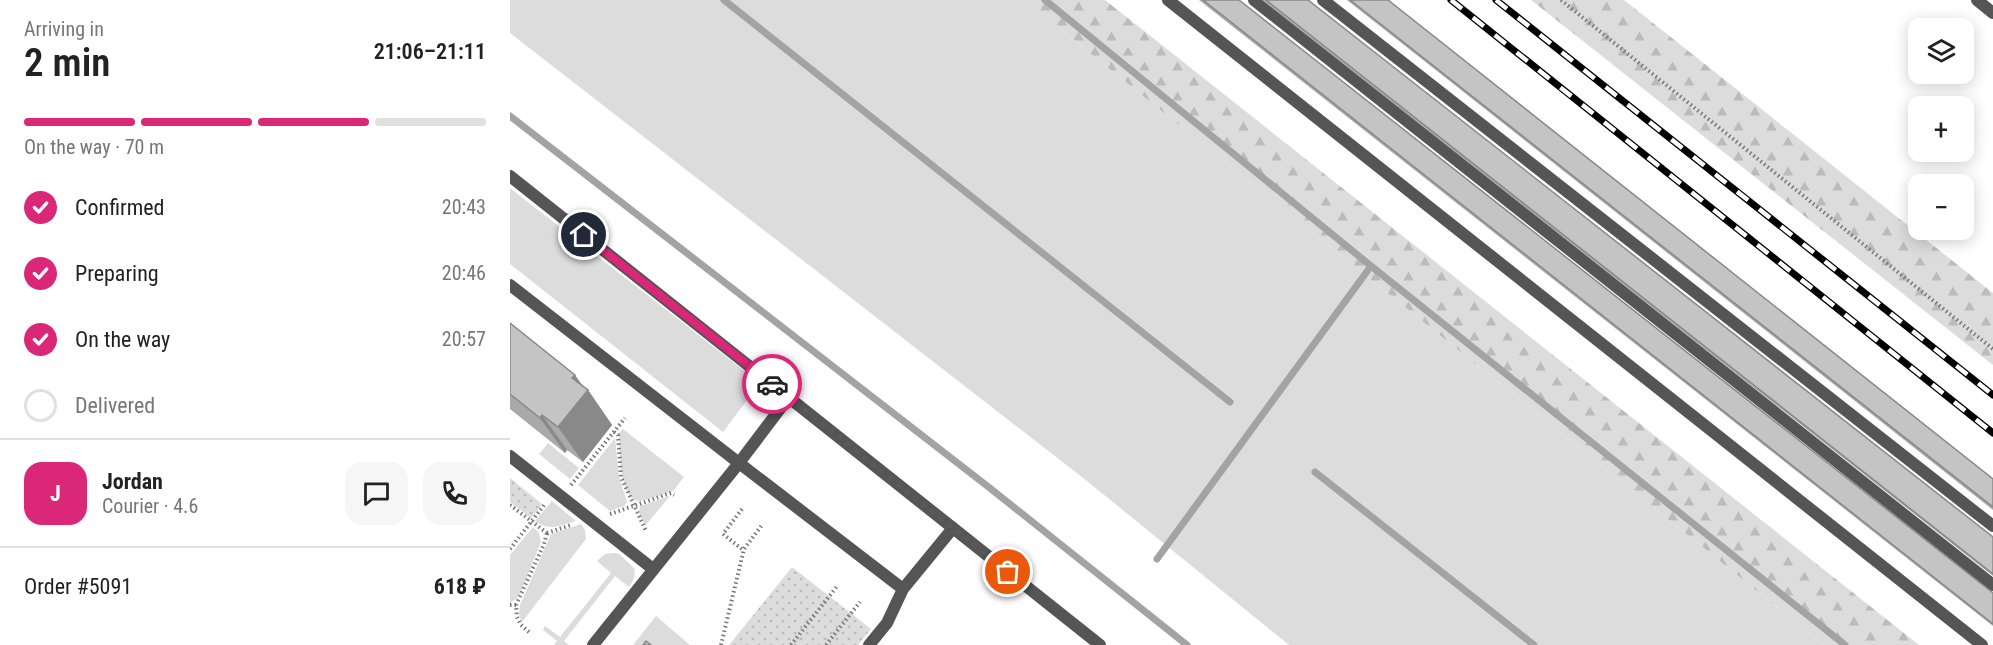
<!DOCTYPE html>
<html lang="en">
<head>
<meta charset="utf-8">
<style>
	:root { --surface:#fff; --page:#f6f6f6; --text:#222; --muted:#767676; --line:#e0e0e0; --accent:#db2777 }
	body { margin:0; font-family:"Roboto Condensed",sans-serif; background:var(--page); color:var(--text); height:100vh; display:flex; flex-direction:column; font-size:22px; white-space:nowrap }
	* { box-sizing:border-box; margin:0 }
	p { font-size:20px; color:var(--muted) }
	.icon { flex:none; width:33px; height:33px; fill:none; stroke:currentColor; stroke-width:2; stroke-linecap:round; stroke-linejoin:round }
	.map { position:relative; flex:1; overflow:hidden }
	.sheet { display:flex; flex-direction:column; background:var(--surface); width:510px }
	.sheet>* { flex:none }
	.fabs { position:absolute; left:1398px; top:18px; display:grid; gap:12px }
	.fabs a { display:grid; place-items:center; width:66px; height:66px; border-radius:12px; background:var(--surface); box-shadow:0 3px 15px #0003; font-size:30px }
	.pin { position:absolute; display:grid; place-items:center; width:51px; height:51px; color:#fff; margin:-26px; border:3px solid #fff; border-radius:50%; box-shadow:0 2px 6px #0007 }
	.courier { position:absolute; display:grid; place-items:center; width:60px; height:60px; margin:-30px; border:4px solid #db2777; border-radius:50%; background:#fff; color:#222; box-shadow:0 2px 8px #0007 }
	.headline em { font-style:normal; font-weight:600 }
	.headline div { display:flex; flex-direction:column-reverse }
	.headline { display:flex; align-items:center; justify-content:space-between; height:102px; padding:0 24px }
	h1 { font-size:39px; font-weight:600; line-height:45px }
	.bar { display:grid; grid-template-columns:repeat(4,1fr); gap:9px 6px; align-content:center; height:72px; padding:0 24px }
	.bar i { height:8px; border-radius:4px; background:var(--line) }
	.bar .active { background:var(--accent) }
	.bar p { grid-column:span 4 }
	.line { display:flex; align-items:center; gap:15px; padding:0 24px; border-top:2px solid var(--line) }
	.line div { flex:1 }
	.round { display:grid; place-items:center; flex:none; width:63px; height:63px; border-radius:18px; background:var(--page) }
	ol { padding:0 24px; list-style:none }
	li { display:flex; align-items:center; gap:18px; height:66px }
	li p { margin-inline-start:auto }
	li .icon { padding:6px; border-radius:50%; background:var(--accent); color:#fff; stroke-width:4 }
	li:last-child { color:var(--muted) }
	li i { width:33px; height:33px; border:3px solid var(--line); border-radius:50% }
	main { display:flex; flex:1; min-height:0 }
	.map>svg:first-child { display:block }
	.green { fill:#dcdcdc }
	.forest { fill:url(#forest-firs) }
	.park { fill:url(#park-dots) }
	.lines { fill:none; stroke-linecap:round; stroke-linejoin:round }
	.stream { stroke:#a3a3a3; stroke-width:7 }
	.path { stroke:#777; stroke-width:4; stroke-dasharray:1.5 3; stroke-linecap:butt }
	.lane { stroke:#555; stroke-width:12 }
	.street { stroke:#555; stroke-width:12 }
	.rail-casing { stroke:#000; stroke-width:7 }
	.rail { stroke:#fff; stroke-width:4.5; stroke-dasharray:14; stroke-linecap:butt }
	.wall { fill:#a9a9a9 }
	.shaded-wall { fill:#898989 }
	.building { fill:#c4c4c4; stroke:#898989; stroke-width:1.5 }
	.done { stroke:#595959; stroke-width:6; stroke-dasharray:0 10.8 }
	.route { stroke:#db2777; stroke-width:8 }
</style>
</head>
<body>
<main>
<section class="sheet">
<div class="headline"><div><h1>2 min</h1><p>Arriving in</p></div><em>21:06–21:11</em></div>
<div class="bar"><i class="active"></i><i class="active"></i><i class="active"></i><i></i><p>On the way · 70 m</p></div>
<ol>
<li><svg class="icon" aria-label="check" viewBox="0 0 24 24"><path d="M5 12l5 5 9-10"/></svg>Confirmed<p>20:43</p></li>
<li><svg class="icon" aria-label="check" viewBox="0 0 24 24"><path d="M5 12l5 5 9-10"/></svg>Preparing<p>20:46</p></li>
<li><svg class="icon" aria-label="check" viewBox="0 0 24 24"><path d="M5 12l5 5 9-10"/></svg>On the way<p>20:57</p></li>
<li><i></i>Delivered</li>
</ol>
<div class="line" style="height:108px"><b class="round" style="background:var(--accent);color:#fff">J</b><div><b>Jordan</b><p>Courier · 4.6</p></div><a class="round"><svg class="icon" aria-label="chat" viewBox="0 0 24 24"><path d="M4 5h16v11H9l-5 4z"/></svg></a><a class="round"><svg class="icon" aria-label="phone" viewBox="0 0 24 24"><path d="M5 4h4l2 5-3 2q2 4 5 5l2-3 5 2v4C11 20 4 13 5 4z"/></svg></a></div>
<div class="line" style="height:78px"><div>Order #5091</div><b>618 ₽</b></div>
</section>
<div class="map">
<svg width="1483" height="645" viewBox="0 0 1483 645">
	<defs>
		<pattern id="forest-firs" width="22" height="20" patternUnits="userSpaceOnUse" patternTransform="scale(1.5)"><rect width="22" height="20" fill="#dcdcdc"/><path d="M5 1l3.5 6h-7zM16 11l3.5 6h-7z" fill="#bbb"/></pattern>
		<pattern id="park-dots" width="8" height="8" patternUnits="userSpaceOnUse" patternTransform="scale(1.5)"><rect width="8" height="8" fill="#dcdcdc"/><path d="M2 2h.1M6 6h.1" fill="none" stroke="#bbb" stroke-width="1.8" stroke-linecap="round"/></pattern>
	</defs>
	<rect width="100%" height="100%" fill="#fff"/>
	<!-- green -->
	<path class="green" d="M 0,0 L 514,0 L 1314,645 L 779,645 L 577,481 L 0,33 Z
		M 0,188 L 250,383 L 213,432 L 0,264 Z
		M 113,429 L 174,477 L 163,491 L 131,501 C 109,502 110,449 109,433 Z
		M 105,438 L 109,477 L 117,502 L 114,506 L 100,511 L 68,485 Z
		M 38,443 L 69,468 L 60,479 L 29,454 Z
		M 160,496 L 135,526 L 129,512 L 130,506 Z
		M 42,501 L 66,521 C 51,525 39,532 25,521 Z
		M 71,524 L 75,530 L 76,539 L 12,622 L 9,615 L 10,605 L 41,534 Z
		M 23,527 L 29,533 L 31,542 L 10,594 L 7,598 L 0,603 L 0,555 Z
		M 105,553 L 109,554 L 124,568 C 126,576 124,580 119,587 L 105,576 L 54,641 L 59,645 L 44,645 L 47,641 L 33,630 L 35,626 L 50,637 L 101,573 L 87,561 L 95,554 Z
		M 146,616 L 180,645 L 123,645 Z"/>
	<!-- forest -->
	<path class="forest" d="M 514,0 L 595,0 L 1409,645 L 1314,645 Z
		M 1021,0 L 1114,0 L 1483,293 L 1483,365 Z"/>
	<!-- park -->
	<path class="park" d="M 0,478 L 32,504 L 21,518 L 0,502 Z
		M 282,567 L 361,629 L 348,645 L 219,645 Z"/>
	<g class="lines">
		<!-- stream -->
		<path class="stream" d="M 214,0 L 720,402
			M 535,0 L 861,266 L 1335,645
			M 0,116 L 476,485 L 677,645
			M 805,472 L 1024,645
			M 647,559 L 861,266"/>
		<!-- path -->
		<path class="path" d="M 1051,0 L 1483,349
			M 104,432 L 108,435 L 111,477 L 136,531
			M 61,485 L 115,418
			M 0,505 L 37,533
			M 232,509 L 213,534 L 233,550
			M 100,514 L 161,493 L 164,495
			M 37,533 L 61,525
			M 0,549 L 35,504
			M 0,605 L 6,605
			M 19,632 L 11,625 L 7,617 L 6,605 L 34,544 L 37,533
			M 211,645 L 234,549 L 252,525
			M 281,645 L 328,585
			M 316,645 L 350,602"/>
		<!-- lane -->
		<path class="lane" d="M 744,0 L 1483,585
			M 813,0 L 1483,526
			M 1467,0 L 1483,13
			M 0,285 L 229,463 L 83,645
			M 0,456 L 143,569
			M 443,528 L 590,645"/>
		<!-- street -->
		<path class="street" d="M 658,0 L 1472,645
			M 0,176 L 443,528 L 393,589 L 377,623 L 359,645
			M 279,397 L 229,463 L 393,589"/>
		<defs>
			<path id="rail" d="M 941,0 L 1483,433
				M 986,0 L 1483,395"/>
		</defs>
		<!-- rail casing -->
		<use href="#rail" class="rail-casing"/>
		<!-- rail -->
		<use href="#rail" class="rail"/>
	</g>
	<!-- wall -->
	<path class="wall" d="M 689,0 L 729,0 L 1483,593 L 1483,626 Z
		M 752,0 L 798,0 L 1483,537 L 1483,576 Z
		M 837,0 L 878,0 L 1483,479 L 1483,510 Z
		M 0,323 L 78,390 L 102,425 L 73,462 L 57,450 L 55,453 L 0,409 Z"/>
	<!-- shaded-wall -->
	<path class="shaded-wall" d="M 65,375 L 77,392 L 78,390 L 102,425 L 73,462 L 48,427 L 62,378 Z
		M 32,415 L 57,450 L 55,453 L 30,418 Z"/>
	<!-- building -->
	<path class="building" d="M 693,0 L 729,0 L 1483,593 L 1483,624 Z
		M 756,0 L 798,0 L 1483,537 L 1483,574 Z
		M 840,0 L 878,0 L 1483,479 L 1483,507 Z
		M 0,323 L 65,375 L 62,378 L 78,390 L 48,427 L 32,415 L 30,418 L 0,394 Z
		M 136,641 L 141,645 L 133,645 Z"/>
	<g class="lines">
		<!-- done -->
		<path class="done" d="M 262,384 L 498,572"/>
		<!-- route -->
		<path class="route" d="M 74,235 L 262,384"/>
	</g>
</svg>
<div class="fabs">
<a><svg class="icon" aria-label="layers" viewBox="0 0 24 24"><path d="M12 4l9 5-9 5-9-5zM3 14l9 5 9-5"/></svg></a>
<a>+</a>
<a>−</a>
</div>
<div class="pin" style="left:498px;top:572px;background:#ea580c"><svg class="icon" aria-label="bag" viewBox="0 0 24 24"><path d="M5 8h14l-1 12H6zM9 8a3 3 0 0 1 6 0"/></svg></div>
<div class="pin" style="left:74px;top:235px;background:#1f2937"><svg class="icon" aria-label="home" viewBox="0 0 24 24"><path d="M3 11l9-7 9 7M6 9v11h12V9"/></svg></div>
<div class="courier" style="left:262px;top:384px"><svg class="icon" aria-label="car" viewBox="0 0 24 24"><path d="M5 17H2v-5l4-1 3-4h7l3 4 3 1v5h-3M9 17h6M6 11h13"/><circle cx="7" cy="17" r="2"/><circle cx="17" cy="17" r="2"/></svg></div>
</div>
</main>
</body>
</html>
